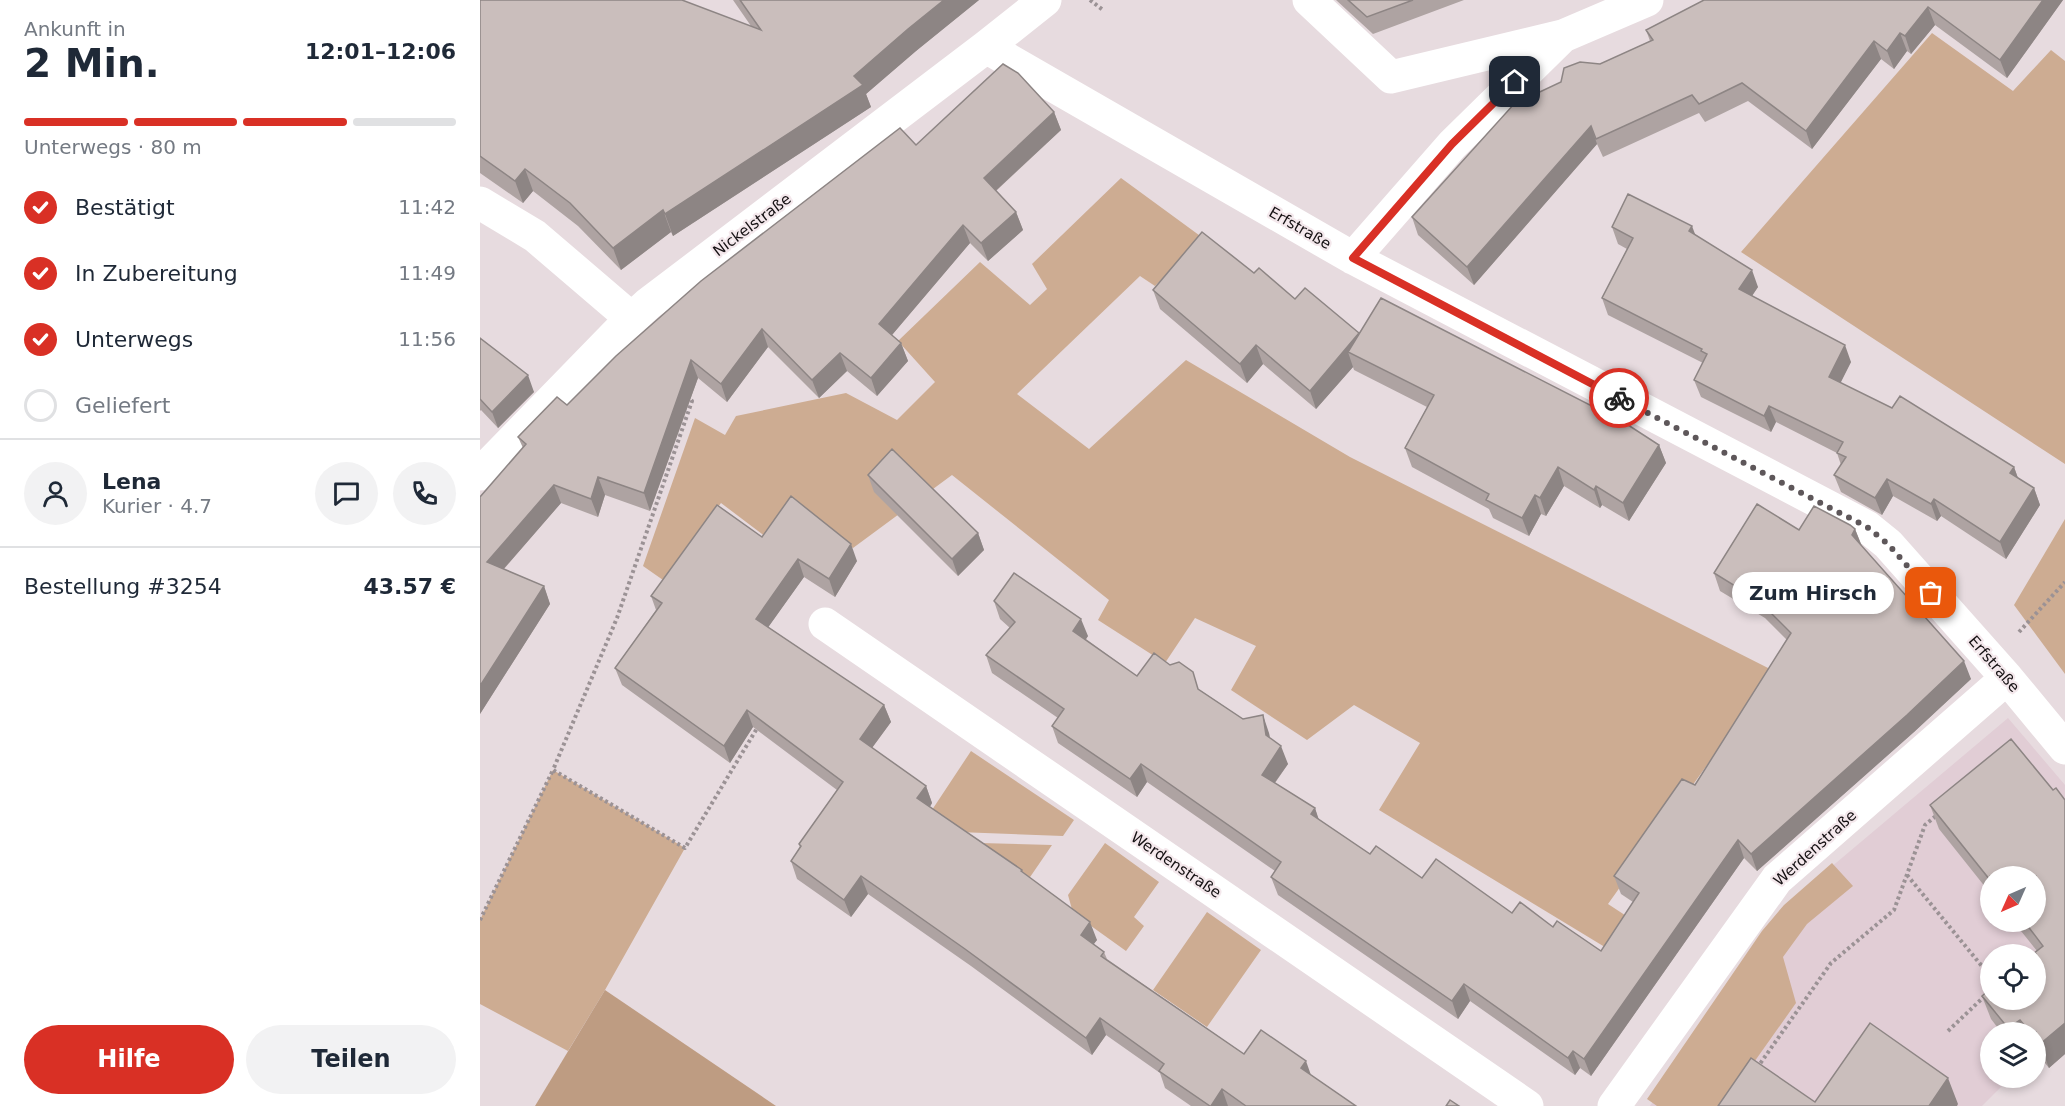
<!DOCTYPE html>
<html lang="de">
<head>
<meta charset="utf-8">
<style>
	:root { --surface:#fff; --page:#f2f2f3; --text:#1f2937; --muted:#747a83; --line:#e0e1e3; --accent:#d93025 }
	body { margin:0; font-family:"DejaVu Sans",sans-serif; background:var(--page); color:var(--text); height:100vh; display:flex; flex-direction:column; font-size:22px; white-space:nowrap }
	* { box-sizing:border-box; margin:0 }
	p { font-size:20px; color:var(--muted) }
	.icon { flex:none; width:33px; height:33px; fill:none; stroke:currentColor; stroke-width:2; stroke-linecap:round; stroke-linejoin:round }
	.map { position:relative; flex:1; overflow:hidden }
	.panel { display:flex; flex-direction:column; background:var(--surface); width:480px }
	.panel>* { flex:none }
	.needle { width:39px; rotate:225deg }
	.fabs { position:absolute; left:1500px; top:866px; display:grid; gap:12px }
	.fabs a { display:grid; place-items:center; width:66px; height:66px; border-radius:50%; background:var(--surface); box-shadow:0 3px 9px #0003; font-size:30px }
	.pin { position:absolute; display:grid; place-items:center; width:51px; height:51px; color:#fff; margin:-26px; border-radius:12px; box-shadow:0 3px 9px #0006 }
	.courier { position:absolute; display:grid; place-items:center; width:60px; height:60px; margin:-30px; border:4px solid #d93025; border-radius:50%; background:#fff; color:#222; box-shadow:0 2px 8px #0007 }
	.bubble { position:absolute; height:42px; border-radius:21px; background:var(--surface); box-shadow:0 3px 9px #0003; font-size:20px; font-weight:700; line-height:42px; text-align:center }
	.summary em { font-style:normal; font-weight:700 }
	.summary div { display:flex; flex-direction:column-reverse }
	.summary { display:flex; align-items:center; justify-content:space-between; height:102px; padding:0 24px }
	h1 { font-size:39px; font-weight:700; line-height:45px }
	.bar { display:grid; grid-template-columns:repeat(4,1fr); gap:9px 6px; align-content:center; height:72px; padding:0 24px }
	.bar i { height:8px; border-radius:4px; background:var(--line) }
	.bar .current { background:var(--accent) }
	.bar p { grid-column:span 4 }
	.line { display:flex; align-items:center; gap:15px; padding:0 24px; border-top:2px solid var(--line) }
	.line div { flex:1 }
	.round { display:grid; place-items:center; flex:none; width:63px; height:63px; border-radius:32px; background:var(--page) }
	ol { padding:0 24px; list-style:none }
	li { display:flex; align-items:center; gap:18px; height:66px }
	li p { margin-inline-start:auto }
	li .icon { padding:6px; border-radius:50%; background:var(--accent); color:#fff; stroke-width:4 }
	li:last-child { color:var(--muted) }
	li i { width:33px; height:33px; border:3px solid var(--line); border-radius:50% }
	.action { display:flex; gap:12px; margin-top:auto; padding:12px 24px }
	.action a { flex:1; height:69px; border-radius:36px; background:var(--accent); color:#fff; font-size:24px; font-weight:700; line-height:69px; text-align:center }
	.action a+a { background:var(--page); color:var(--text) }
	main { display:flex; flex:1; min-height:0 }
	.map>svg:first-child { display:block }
	.built { fill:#e1cdd5; fill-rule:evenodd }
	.green { fill:#cdac92 }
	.forest { fill:#be9c82 }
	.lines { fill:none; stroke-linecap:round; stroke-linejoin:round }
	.path { stroke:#9b9295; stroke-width:4; stroke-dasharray:3 3; stroke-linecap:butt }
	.minor { stroke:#fff; stroke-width:33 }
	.wall { fill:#aea3a2 }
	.shaded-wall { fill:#8d8584 }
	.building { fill:#cabebc; stroke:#8d8584; stroke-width:1.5 }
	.done { stroke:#5e575a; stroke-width:6; stroke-dasharray:0 10.8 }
	.route { stroke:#d93025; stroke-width:8 }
	.labels { text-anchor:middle; stroke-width:4.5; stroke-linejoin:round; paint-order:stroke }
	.street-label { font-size:15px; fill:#141012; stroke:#f4e8ec }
</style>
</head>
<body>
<main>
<section class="panel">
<div class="summary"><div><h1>2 Min.</h1><p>Ankunft in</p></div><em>12:01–12:06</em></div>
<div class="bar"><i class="current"></i><i class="current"></i><i class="current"></i><i></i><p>Unterwegs · 80 m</p></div>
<ol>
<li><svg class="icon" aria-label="check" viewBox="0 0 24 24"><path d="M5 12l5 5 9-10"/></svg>Bestätigt<p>11:42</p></li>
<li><svg class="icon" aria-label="check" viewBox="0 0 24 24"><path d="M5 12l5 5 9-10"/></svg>In Zubereitung<p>11:49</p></li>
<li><svg class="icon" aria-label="check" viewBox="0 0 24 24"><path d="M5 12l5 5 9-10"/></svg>Unterwegs<p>11:56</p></li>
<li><i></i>Geliefert</li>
</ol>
<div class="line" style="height:108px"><a class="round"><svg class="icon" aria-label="person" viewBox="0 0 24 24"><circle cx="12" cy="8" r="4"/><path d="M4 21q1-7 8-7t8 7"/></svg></a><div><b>Lena</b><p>Kurier · 4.7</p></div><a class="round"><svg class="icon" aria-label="chat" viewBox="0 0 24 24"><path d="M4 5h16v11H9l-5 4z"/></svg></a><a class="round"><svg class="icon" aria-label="phone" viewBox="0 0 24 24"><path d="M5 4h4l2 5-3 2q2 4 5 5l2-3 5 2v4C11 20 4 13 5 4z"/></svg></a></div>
<div class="line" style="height:78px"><div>Bestellung #3254</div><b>43.57 €</b></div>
<div class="action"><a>Hilfe</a><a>Teilen</a></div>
</section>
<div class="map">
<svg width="1585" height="1106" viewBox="0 0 1585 1106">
	<rect width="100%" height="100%" fill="#e7dbdf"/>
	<!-- built -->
	<path class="built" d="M 1528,718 L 1585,785 L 1585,1015 L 1556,1032 L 1510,1032 L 1510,1077 L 1531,1077 L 1502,1106 L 1170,1106 L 1312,900 ZM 1510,876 L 1556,876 L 1556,921 L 1510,921 ZM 1510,954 L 1556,954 L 1556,999 L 1510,999 Z"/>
	<!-- green -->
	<path class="green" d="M 1452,33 L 1533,91 L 1571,50 L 1585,61 L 1585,464 L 1261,252 Z
		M 641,178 L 723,238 L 675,286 L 660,276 L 537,394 L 609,449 L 706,360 L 870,457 L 1294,671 L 1128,904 L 1160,925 L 1138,955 L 899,810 L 940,743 L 874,705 L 827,740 L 751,690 L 776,646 L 715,618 L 685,663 L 618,620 L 629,600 L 472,475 L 373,548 L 316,506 L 290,540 L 241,503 L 183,580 L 163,566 L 215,418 L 245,435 L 256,416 L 366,393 L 417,420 L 455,382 L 418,341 L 500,262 L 550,305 L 567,289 L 552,264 Z
		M 1585,519 L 1585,674 L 1534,605 Z
		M 491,751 L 594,820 L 583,836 L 478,832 L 450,813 Z
		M 73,770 L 205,848 L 125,990 L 88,1051 L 0,1004 L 0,920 Z
		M 500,843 L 572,845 L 546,883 Z
		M 625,843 L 679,882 L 654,917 L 664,926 L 646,951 L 593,913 L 588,895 Z
		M 1352,863 L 1373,886 L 1327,924 L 1303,957 L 1316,1003 L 1243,1106 L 1177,1106 L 1167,1099 L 1282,931 L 1304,905 Z
		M 727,912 L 781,950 L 727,1027 L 673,990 Z"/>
	<!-- forest -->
	<path class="forest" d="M 125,990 L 296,1106 L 55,1106 Z"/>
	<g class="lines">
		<!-- path -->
		<path class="path" d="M 610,0 L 623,10
			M 207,396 L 212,401 L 137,618 L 73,770 L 205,848 L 279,725
			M 1539,632 L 1585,582
			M 1427,875 L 1510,976
			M 0,920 L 73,770
			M 1468,1031 L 1510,991
			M 1277,1068 L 1351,963 L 1414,910 L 1445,825 L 1457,815"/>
		<!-- minor -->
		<path class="minor" d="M 829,0 L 911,77 L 1082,36
			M 506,47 L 873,258 L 1387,527 L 1408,544 L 1527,678 L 1585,748
			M 0,203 L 55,236 L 152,319
			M 873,258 L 972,145 L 1083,36 L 1167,0
			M 0,474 L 143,327 L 168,304 L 506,47 L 565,0
			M 345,624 L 1047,1106
			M 1134,1106 L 1297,879 L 1527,678"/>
	</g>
	<!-- wall -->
	<path class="wall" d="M 0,0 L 271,26 L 253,0 L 499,0 L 436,51 L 386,94 L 391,107 L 193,236 L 191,232 L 141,270 L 98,226 L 53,191 L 43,203 L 0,173 Z
		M 856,0 L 984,0 L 893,34 Z
		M 1224,0 L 1583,0 L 1527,78 L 1455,25 L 1431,54 L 1427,51 L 1414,69 L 1401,59 L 1332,149 L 1268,101 L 1225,122 L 1219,113 L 1123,157 L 1117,144 L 994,285 L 938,235 L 932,217 L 1120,64 L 1170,41 L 1166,30 Z
		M 574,112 L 581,130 L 516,191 L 536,212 L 543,230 L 508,261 L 490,243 L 412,335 L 421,343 L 428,361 L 397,396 L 367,371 L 339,398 L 288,347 L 247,402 L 218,378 L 170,511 L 125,495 L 118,517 L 81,503 L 24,569 L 64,586 L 70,604 L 0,714 L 43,448 L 38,437 L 87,405 L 436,145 Z
		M 1132,227 L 1215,235 L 1278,287 L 1272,296 L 1371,362 L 1360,383 L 1534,467 L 1538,478 L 1554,488 L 1560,505 L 1526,559 L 1461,516 L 1457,521 L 1413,496 L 1402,515 L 1361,492 L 1354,475 L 1361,465 L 1357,453 L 1296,422 L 1291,432 L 1221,397 L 1214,380 L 1223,363 L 1128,315 L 1122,298 L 1147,249 L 1138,244 Z
		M 774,273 L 815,299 L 879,333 L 1179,445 L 1186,463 L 1149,521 L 1122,505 L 1120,508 L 1084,486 L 1066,516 L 1061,514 L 1049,536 L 1013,518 L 1009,509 L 932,467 L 925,448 L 947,407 L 874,370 L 873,367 L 836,409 L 783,364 L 767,383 L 680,309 L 673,290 Z
		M 0,338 L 54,392 L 18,428 L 1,410 L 0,411 Z
		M 388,475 L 498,533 L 504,550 L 478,576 L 394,492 Z
		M 1375,529 L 1382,546 L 1491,679 L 1434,732 L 1277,871 L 1264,858 L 1111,1076 L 1100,1068 L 1095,1075 L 990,1001 L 978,1019 L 798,895 L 791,877 L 795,871 L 667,782 L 657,797 L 578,743 L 572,726 L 578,718 L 512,673 L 506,655 L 530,628 L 520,619 L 514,601 L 608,636 L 606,639 L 657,676 L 720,690 L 763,719 L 789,733 L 790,738 L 808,764 L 795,783 L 835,808 L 838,819 L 890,854 L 942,878 L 1032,913 L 1073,927 L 1121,951 L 1153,902 L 1141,894 L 1134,876 L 1215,785 L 1307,640 L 1285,618 L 1240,591 L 1234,573 L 1319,530 Z
		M 282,537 L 377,561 L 355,597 L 324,577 L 288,627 L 404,705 L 411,722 L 392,748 L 446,786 L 452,803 L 450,807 L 542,870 L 543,873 L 617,940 L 613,944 L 624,952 L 627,959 L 764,1054 L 831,1075 L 876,1106 L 711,1106 L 685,1088 L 680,1073 L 626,1035 L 612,1055 L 491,966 L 388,894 L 371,917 L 317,879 L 311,861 L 320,848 L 319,844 L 357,790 L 273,727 L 250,763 L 142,685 L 135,668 L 176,610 L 171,596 Z
		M 1573,790 L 1585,800 L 1585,1054 L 1569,1068 L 1556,1052 L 1556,1032 L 1521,1032 L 1511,1019 L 1502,996 L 1557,951 L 1533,921 L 1556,921 L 1510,876 L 1510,893 L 1459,829 L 1450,805 Z"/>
	<!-- shaded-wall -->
	<path class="shaded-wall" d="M 464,0 L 499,0 L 436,51 L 386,94 L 391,107 L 193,236 L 185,214 L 428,29 Z
		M 1563,0 L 1583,0 L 1527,78 L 1520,60 Z
		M 1448,7 L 1455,25 L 1431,54 L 1425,36 Z
		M 1420,33 L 1427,51 L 1414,69 L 1407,51 Z
		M 1394,41 L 1401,59 L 1332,149 L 1326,131 Z
		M 574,112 L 581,130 L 510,196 L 504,178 Z
		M 1111,126 L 1117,144 L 994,285 L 987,267 Z
		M 45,169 L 53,191 L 43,203 L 35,181 Z
		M 183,210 L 191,232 L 141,270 L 133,248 Z
		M 536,212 L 543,230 L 508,261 L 501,243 Z
		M 483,225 L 490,243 L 406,342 L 399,324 Z
		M 1212,226 L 1218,242 L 1209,231 Z
		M 1272,270 L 1278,287 L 1265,306 L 1259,289 Z
		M 282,329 L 288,347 L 247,402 L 241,384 Z
		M 879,333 L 868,352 L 873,367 L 836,409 L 830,391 Z
		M 421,343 L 428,361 L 397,396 L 391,378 Z
		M 776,345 L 783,364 L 767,383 L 760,364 Z
		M 1365,345 L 1371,362 L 1355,394 L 1349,377 Z
		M 360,353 L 367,371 L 339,398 L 332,380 Z
		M 211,360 L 218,378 L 170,511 L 164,493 Z
		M 48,375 L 54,392 L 18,428 L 12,412 Z
		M 1289,406 L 1296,422 L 1291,432 L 1284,416 Z
		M 1179,445 L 1186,463 L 1149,521 L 1143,503 Z
		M 1078,467 L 1084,486 L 1066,516 L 1060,498 Z
		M 1534,467 L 1540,484 L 1530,473 Z
		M 118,477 L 125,495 L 118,517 L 111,499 Z
		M 1407,479 L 1413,496 L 1402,515 L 1395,498 Z
		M 74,485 L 81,503 L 14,580 L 7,562 Z
		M 1116,486 L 1122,505 L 1120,508 L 1114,490 Z
		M 1554,488 L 1560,505 L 1526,559 L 1520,542 Z
		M 1055,495 L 1061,514 L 1049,536 L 1042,518 Z
		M 1454,499 L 1461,516 L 1457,521 L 1451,504 Z
		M 1375,529 L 1382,547 L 1372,535 Z
		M 498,533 L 504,550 L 478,576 L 472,559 Z
		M 371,544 L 377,561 L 355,597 L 349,579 Z
		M 318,559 L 324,577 L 282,636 L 276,619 Z
		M 64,586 L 70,604 L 0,714 L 0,686 Z
		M 601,619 L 608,636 L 600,648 L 593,631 Z
		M 1484,661 L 1491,679 L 1434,732 L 1277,871 L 1271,854 Z
		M 404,705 L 411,722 L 386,756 L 380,739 Z
		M 267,710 L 273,727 L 250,763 L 244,746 Z
		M 783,715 L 789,733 L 792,753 L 786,735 Z
		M 801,746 L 808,764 L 788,792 L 782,775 Z
		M 661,764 L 667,782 L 657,797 L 650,779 Z
		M 446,786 L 452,803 L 444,816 L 437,798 Z
		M 835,808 L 841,826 L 831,814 Z
		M 1258,840 L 1264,858 L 1111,1076 L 1104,1059 Z
		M 381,876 L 388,894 L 371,917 L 364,900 Z
		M 610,922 L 617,940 L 607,953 L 601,935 Z
		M 984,984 L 990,1001 L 978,1019 L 972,1001 Z
		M 620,1018 L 626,1035 L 612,1055 L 606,1038 Z
		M 1540,1020 L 1544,1032 L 1530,1032 L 1528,1028 Z
		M 1585,1023 L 1585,1054 L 1569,1068 L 1560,1044 Z
		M 1093,1051 L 1100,1068 L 1095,1075 L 1088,1058 Z
		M 826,1061 L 832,1078 L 821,1068 Z
		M 1468,1078 L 1478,1104 L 1477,1106 L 1449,1106 Z
		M 742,1089 L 748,1106 L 731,1106 Z"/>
	<!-- building -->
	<path class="building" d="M 0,0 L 202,0 L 281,30 L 260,0 L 464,0 L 428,29 L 374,76 L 383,85 L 185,214 L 183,210 L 133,248 L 90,203 L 45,169 L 35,181 L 0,156 Z
		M 868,0 L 933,0 L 887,17 Z
		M 1224,0 L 1563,0 L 1520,60 L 1448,7 L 1425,36 L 1420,33 L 1407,51 L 1394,41 L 1326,131 L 1262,83 L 1219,104 L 1212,95 L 1116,139 L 1111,126 L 987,267 L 932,217 L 1034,104 L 1081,82 L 1084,68 L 1100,62 L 1120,64 L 1173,40 L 1166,30 Z
		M 523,64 L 538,73 L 574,112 L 504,178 L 536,212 L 501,243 L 483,225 L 399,324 L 421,343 L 391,378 L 360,353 L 332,380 L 282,329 L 241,384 L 211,360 L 164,493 L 118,477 L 111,499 L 74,485 L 7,562 L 64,586 L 0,686 L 0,497 L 46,444 L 38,437 L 77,397 L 87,405 L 136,356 L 221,281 L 420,128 L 436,145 Z
		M 1148,194 L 1212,226 L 1209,231 L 1272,270 L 1259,289 L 1365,345 L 1349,377 L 1412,408 L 1420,396 L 1534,467 L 1530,473 L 1554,488 L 1520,542 L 1454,499 L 1451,504 L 1407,479 L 1395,498 L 1354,475 L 1366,457 L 1357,453 L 1363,442 L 1289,406 L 1284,416 L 1214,380 L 1227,354 L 1221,351 L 1222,349 L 1122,298 L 1153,238 L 1132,227 Z
		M 722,232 L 774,273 L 779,268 L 815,299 L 825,288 L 879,333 L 830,391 L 776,345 L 760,364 L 673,290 Z
		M 901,298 L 1145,423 L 1179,445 L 1143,503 L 1116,486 L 1114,490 L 1078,467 L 1060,498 L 1055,495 L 1042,518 L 1006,500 L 1009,494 L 925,448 L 954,395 L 868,352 Z
		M 0,338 L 48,375 L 12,412 L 0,399 Z
		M 412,449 L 498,533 L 472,559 L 388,475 Z
		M 311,496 L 371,544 L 349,579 L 318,559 L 276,619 L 404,705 L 380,739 L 446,786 L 437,798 L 542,870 L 541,871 L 610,922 L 601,935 L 624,952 L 621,956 L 764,1054 L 781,1030 L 826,1061 L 821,1068 L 876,1106 L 766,1106 L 742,1089 L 731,1106 L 730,1106 L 679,1071 L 684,1064 L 620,1018 L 606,1038 L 485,949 L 381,876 L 364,900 L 311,861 L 321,846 L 319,844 L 363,782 L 267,710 L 244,746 L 135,668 L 182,603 L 171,596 L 237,505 L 282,537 Z
		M 1277,504 L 1319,530 L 1334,506 L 1370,525 L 1375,529 L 1372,535 L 1484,661 L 1427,715 L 1271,854 L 1258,840 L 1104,1059 L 1093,1051 L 1088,1058 L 984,984 L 972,1001 L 791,877 L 801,862 L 661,764 L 650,779 L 572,726 L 584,709 L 506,655 L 535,622 L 514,601 L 534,573 L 601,619 L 593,631 L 657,676 L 674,653 L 690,665 L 699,662 L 713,672 L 718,689 L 763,719 L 783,715 L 786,735 L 801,746 L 782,775 L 835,808 L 831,814 L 890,854 L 896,846 L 942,878 L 956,859 L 1032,913 L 1040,902 L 1073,927 L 1077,921 L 1121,951 L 1159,893 L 1134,876 L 1202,779 L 1215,785 L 1311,633 L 1278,600 L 1234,573 Z
		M 1531,739 L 1573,790 L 1576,788 L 1585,800 L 1585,1023 L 1560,1044 L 1556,1039 L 1556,1032 L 1550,1032 L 1540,1020 L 1528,1028 L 1502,996 L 1510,989 L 1510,999 L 1556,999 L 1556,954 L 1553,954 L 1563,946 L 1544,921 L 1556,921 L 1556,876 L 1510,876 L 1510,880 L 1450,805 Z
		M 1390,1023 L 1468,1078 L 1449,1106 L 1238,1106 L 1271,1058 L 1335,1102 Z
		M 970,1100 L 979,1106 L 966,1106 Z"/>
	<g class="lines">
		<!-- done -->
		<path class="done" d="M 1139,398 L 1387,527 L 1408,544 L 1451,593"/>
		<!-- route -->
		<path class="route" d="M 1035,82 L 972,144 L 873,258 L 1139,398"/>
	</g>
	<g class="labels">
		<!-- street labels -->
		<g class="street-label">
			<text transform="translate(272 225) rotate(-37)" y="5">Nickelstraße</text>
			<text transform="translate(820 228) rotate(30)" y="5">Erfstraße</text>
			<text transform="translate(1514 664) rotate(49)" y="5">Erfstraße</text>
			<text transform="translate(1335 848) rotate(-42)" y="5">Werdenstraße</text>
			<text transform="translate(696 865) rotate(34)" y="5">Werdenstraße</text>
		</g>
	</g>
</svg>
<div class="fabs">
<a><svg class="needle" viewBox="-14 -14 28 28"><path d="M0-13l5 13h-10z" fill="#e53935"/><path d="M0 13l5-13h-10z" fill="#747a83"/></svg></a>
<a><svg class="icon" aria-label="locate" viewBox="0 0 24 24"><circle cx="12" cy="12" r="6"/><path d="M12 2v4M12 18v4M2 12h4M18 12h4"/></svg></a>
<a><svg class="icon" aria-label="layers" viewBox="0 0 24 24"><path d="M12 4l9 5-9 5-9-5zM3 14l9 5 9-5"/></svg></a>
</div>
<div class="pin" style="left:1451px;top:593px;background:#ea580c"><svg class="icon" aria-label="bag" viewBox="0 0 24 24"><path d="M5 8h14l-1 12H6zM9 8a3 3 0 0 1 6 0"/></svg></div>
<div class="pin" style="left:1035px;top:82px;background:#1f2937"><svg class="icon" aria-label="home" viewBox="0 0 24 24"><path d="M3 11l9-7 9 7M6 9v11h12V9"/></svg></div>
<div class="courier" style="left:1139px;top:398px"><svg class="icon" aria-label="bike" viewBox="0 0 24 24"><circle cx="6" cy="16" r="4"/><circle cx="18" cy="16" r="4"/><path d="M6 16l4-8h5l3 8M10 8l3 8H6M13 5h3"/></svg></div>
<div class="bubble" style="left:1252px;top:572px;width:162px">Zum Hirsch</div>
</div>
</main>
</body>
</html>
